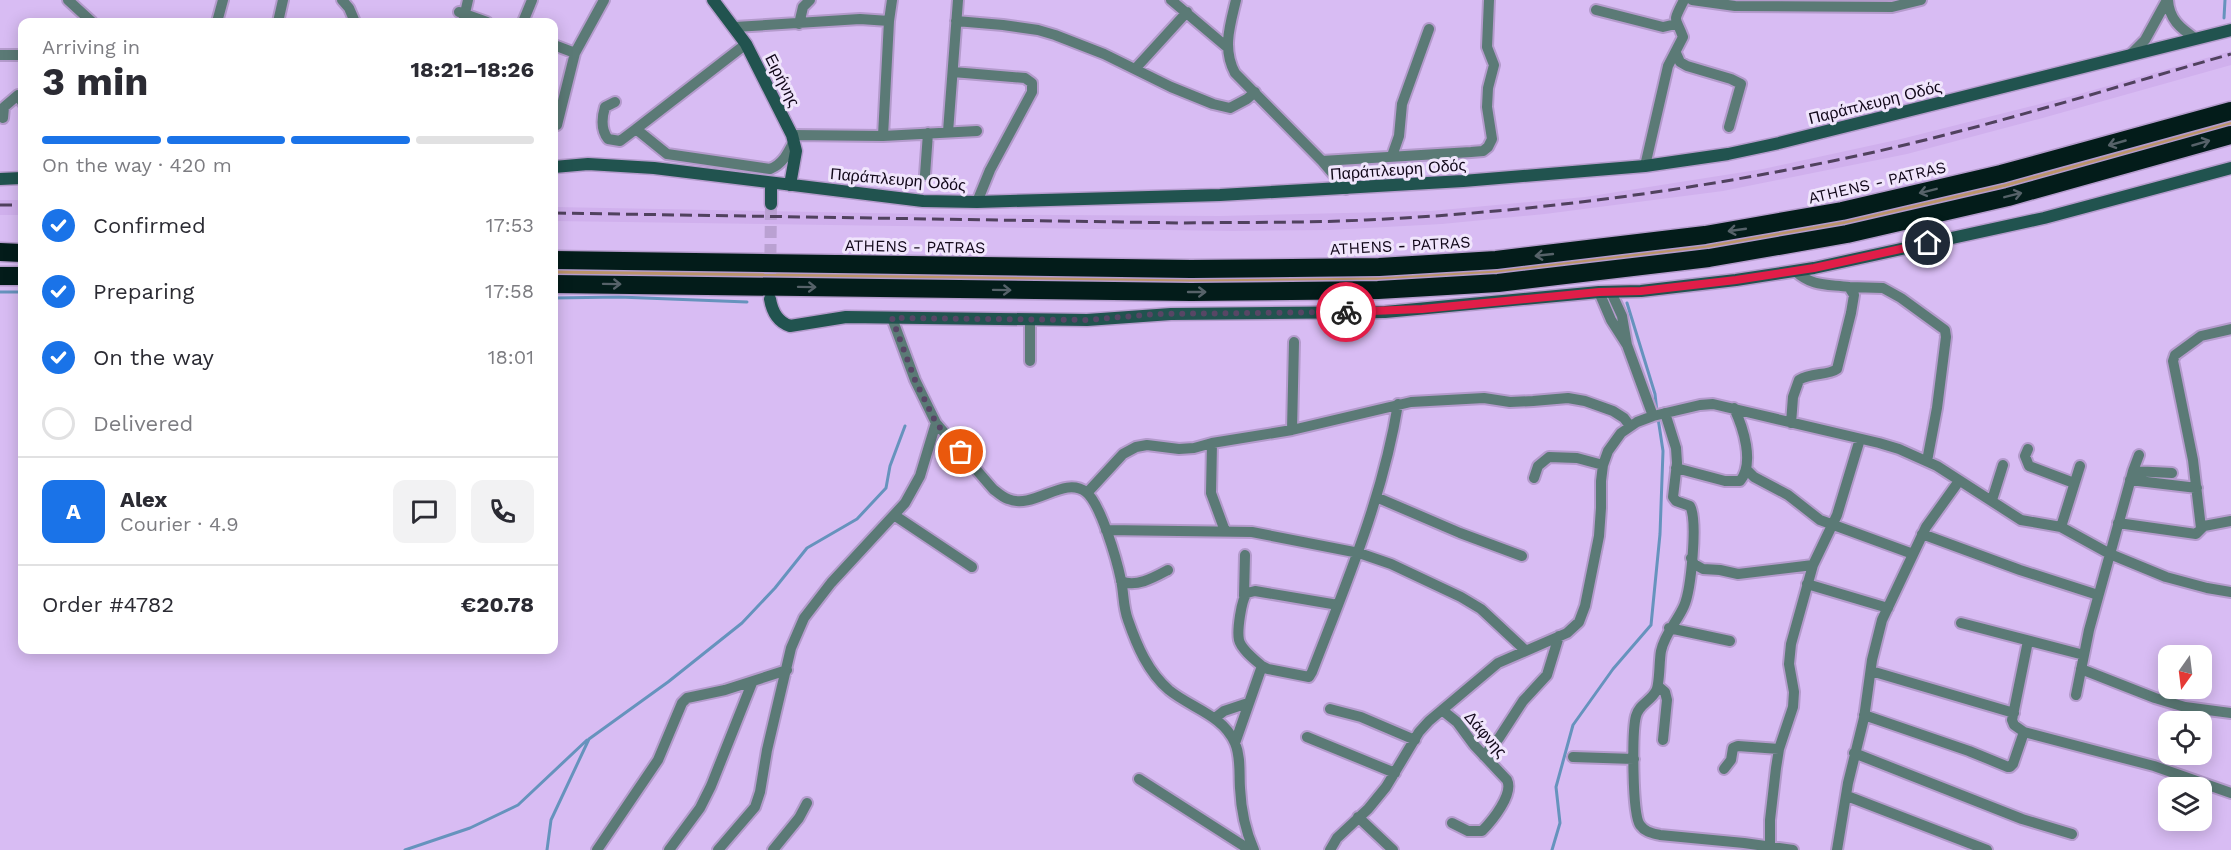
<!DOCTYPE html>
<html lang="en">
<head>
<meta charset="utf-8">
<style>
	:root { --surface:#fff; --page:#f2f2f3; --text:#2b2b33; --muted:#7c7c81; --line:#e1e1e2; --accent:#1a73e8 }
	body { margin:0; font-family:"Work Sans",sans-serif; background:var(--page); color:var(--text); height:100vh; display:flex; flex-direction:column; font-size:22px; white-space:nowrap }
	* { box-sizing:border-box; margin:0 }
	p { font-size:20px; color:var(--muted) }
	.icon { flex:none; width:33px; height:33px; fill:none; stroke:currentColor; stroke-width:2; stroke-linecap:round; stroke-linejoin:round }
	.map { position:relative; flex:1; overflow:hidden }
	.sheet { position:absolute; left:18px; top:18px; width:540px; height:636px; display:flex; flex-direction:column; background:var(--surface); border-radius:12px; box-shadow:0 3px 15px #0003 }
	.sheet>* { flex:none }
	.needle { width:39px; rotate:194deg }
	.fabs { position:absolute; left:2158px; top:645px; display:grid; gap:12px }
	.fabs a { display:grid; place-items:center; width:54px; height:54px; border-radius:12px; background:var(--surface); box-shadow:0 3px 15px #0003; font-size:30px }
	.pin { position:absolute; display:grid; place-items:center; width:51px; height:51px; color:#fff; margin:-26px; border:3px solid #fff; border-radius:50%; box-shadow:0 2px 6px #0007 }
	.courier { position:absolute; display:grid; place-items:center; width:60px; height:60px; margin:-30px; border:4px solid #e11d48; border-radius:50%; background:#fff; color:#222; box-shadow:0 2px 8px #0007 }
	.overview em { font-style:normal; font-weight:700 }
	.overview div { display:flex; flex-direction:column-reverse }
	.overview { display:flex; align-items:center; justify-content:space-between; height:102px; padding:0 24px }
	h1 { font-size:39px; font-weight:700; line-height:45px }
	.bar { display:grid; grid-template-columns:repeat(4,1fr); gap:9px 6px; align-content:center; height:72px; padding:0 24px }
	.bar i { height:8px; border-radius:4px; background:var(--line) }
	.bar .active { background:var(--accent) }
	.bar p { grid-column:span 4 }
	.line { display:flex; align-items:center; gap:15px; padding:0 24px; border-top:2px solid var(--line) }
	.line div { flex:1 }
	.round { display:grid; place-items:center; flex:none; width:63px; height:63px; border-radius:12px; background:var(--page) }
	ol { padding:0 24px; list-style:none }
	li { display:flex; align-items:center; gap:18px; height:66px }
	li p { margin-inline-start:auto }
	li .icon { padding:6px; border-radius:50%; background:var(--accent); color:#fff; stroke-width:4 }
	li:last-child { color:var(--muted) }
	li i { width:33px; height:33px; border:3px solid var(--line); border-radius:50% }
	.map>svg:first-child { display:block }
	.built { fill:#d0b0ed }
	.green { fill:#bb946a }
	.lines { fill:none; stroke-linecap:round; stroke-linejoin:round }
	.stream { stroke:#6693bd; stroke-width:3 }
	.secondary-tunnel { stroke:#baa1d2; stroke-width:12; stroke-dasharray:12 6; stroke-linecap:butt }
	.street-casing { stroke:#b49bcc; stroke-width:14 }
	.secondary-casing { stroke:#b49bcc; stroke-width:15 }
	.highway-casing { stroke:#b49bcc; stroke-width:21 }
	.street { stroke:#5b7a76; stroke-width:10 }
	.secondary { stroke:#21534f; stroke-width:12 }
	.highway { stroke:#031c1a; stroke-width:18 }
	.rail { stroke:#50415e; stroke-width:3; stroke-dasharray:12 6; stroke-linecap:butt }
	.oneway { stroke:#566269 }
	.done { stroke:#574665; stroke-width:6; stroke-dasharray:0 10.8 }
	.route { stroke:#e11d48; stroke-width:8 }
	.labels { text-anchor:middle; stroke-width:6; stroke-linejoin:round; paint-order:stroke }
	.street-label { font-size:16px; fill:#110719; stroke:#f0e5fc }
</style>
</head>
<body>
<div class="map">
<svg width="2231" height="850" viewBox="0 0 2231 850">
	<rect width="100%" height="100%" fill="#d8bcf3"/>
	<!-- built -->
	<path class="built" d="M 2231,51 L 2231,65 L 2039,119 L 1907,154 L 1723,191 L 1545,214 L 1442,224 L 1329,230 L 1233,231 L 554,221 L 554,207 L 922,214 L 1220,216 L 1431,211 L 1585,197 L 1763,169 L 1901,139 L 2076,95 Z
		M 0,200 L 22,200 L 22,215 L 0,215 Z"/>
	<!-- green -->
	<path class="green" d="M 2231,120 L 2231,125 C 2103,162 1974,198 1844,225 C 1735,247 1625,262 1515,272 C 1357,286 1198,283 1039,281 C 877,279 715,276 554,274 L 554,269 L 1214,278 L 1402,275 L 1496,268 L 1683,247 L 1844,219 L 2004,183 Z"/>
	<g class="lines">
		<!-- stream -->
		<path class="stream" d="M 2224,18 L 2225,0
			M 0,292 L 22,292
			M 554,298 L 619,297 L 747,302
			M 1627,303 L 1655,394 L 1657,412
			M 405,850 L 470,828 L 518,805 L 587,740
			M 547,850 L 551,820 L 589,739 L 668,682 L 742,623 L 775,588 L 807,548 L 857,519 L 886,488 L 890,466 L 905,426
			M 1552,850 L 1560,823 L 1556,787 L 1573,725 L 1613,669 L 1651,625 L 1660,534 L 1663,451 L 1658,418"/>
		<!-- secondary-tunnel -->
		<path class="secondary-tunnel" d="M 770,292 L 771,204"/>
		<defs>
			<path id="street" d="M 68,0 L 92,22
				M 342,0 L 349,8 L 355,22
				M 1171,0 L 1228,48
				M 1236,0 C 1230,25 1222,49 1235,73 L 1322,161 L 1346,189
				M 1692,0 L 1735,6 L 1892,7 L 1921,0
				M 2168,0 C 2169,19 2180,28 2196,39
				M 1596,10 L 1663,27 L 1676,24
				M 459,12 L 487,22
				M 956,21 L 1003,25 L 1038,30 L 1055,35 L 1104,54 L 1171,87 L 1213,104 L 1230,108 L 1247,99 L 1255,92
				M 217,22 L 223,0
				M 278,22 L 283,0
				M 463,22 L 468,0
				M 523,22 L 532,0
				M 799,24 L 803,7 L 810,0
				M 735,27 L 860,19 L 889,21
				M 554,45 L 575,53
				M 1676,53 L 1680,62 L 1687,66 L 1731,79 L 1741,84 L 1729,127
				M 0,55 L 22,55
				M 2130,55 L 2145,40 L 2167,0
				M 1135,69 L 1187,12
				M 953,72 L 1025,78 L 1032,83 L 1032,92 L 990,170 L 977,202
				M 615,102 L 605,107 C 602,117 601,130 608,139 L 620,141 L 636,129 L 667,154 L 770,169 C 783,164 788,153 794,141
				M 3,118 L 4,107 L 18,95 L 22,102
				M 557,125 L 575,53 L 604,0
				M 636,129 L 746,44
				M 948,132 L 958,0
				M 792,135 L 883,136 L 977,131
				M 883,136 L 889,21 L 892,0
				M 1392,156 L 1399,136 L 1402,104 L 1429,29
				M 1322,161 L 1471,152 L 1483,151 L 1488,147 L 1492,139 L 1487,107 L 1488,88 L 1494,65 L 1487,47 L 1489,0
				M 1645,166 L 1668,66 L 1683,37 C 1675,15 1672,24 1684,0
				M 925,175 L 928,133
				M 1849,287 L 1883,288 L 1901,298 L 1945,330 L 1946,337 L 1937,408 L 1927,461
				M 1599,292 L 1611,320 L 1627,345
				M 1611,292 L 1622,316 L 1627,345 L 1653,416
				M 892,318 L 915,380 L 936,423 L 993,489 C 998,493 1002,497 1008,499 C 1034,510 1064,475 1086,492 C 1101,504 1117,561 1121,580 C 1124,594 1123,607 1128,620 C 1137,646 1148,672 1169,690 C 1191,708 1223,715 1235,743 C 1241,757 1239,774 1240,788 C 1241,809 1245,830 1254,850
				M 1030,361 L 1030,320
				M 1665,413 L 1676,448 L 1677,463 L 1673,497 L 1676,501 L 1690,506 C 1698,521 1691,590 1684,606 C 1677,622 1665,633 1661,651 C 1659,661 1660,684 1656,691 C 1651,701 1639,704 1636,716 C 1632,731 1632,814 1640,825 C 1645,832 1652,833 1660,835 L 1744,843 L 1793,850
				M 1791,423 L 1793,397 L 1799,380 C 1812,372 1827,376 1837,369 L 1851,313 L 1854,295 L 1849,287 C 1826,284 1813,287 1795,271
				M 1292,430 L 1294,342
				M 1212,443 L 1211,493 L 1225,531
				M 2028,449 L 2025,456 L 2029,466 L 2074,483
				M 1676,468 L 1725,481 L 1740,481 C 1755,463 1743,427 1734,408
				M 1746,469 L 1754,477 L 1788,495 L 1820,520 L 1913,554
				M 2133,471 L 2139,455
				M 1534,478 L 1538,466 L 1549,457 L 1577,458 L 1603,465
				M 2130,480 L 2197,488
				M 1087,493 L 1123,454 L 1136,447 L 1147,445 L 1179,449 L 1194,448 L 1212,443 L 1292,430 L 1411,402 L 1484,398 L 1510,402 L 1533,401 L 1568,398 L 1585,401 L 1613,411 L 1624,418 L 1630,426
				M 1376,497 L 1460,533 L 1522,556
				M 1992,500 L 2003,465
				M 894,515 L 972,567
				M 2118,523 L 2196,534 L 2204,526 L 2231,521
				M 2061,527 L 2080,466
				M 2201,528 L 2193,460 L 2173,361 L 2175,355 L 2201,336 L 2231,329
				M 1106,530 L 1252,532 L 1359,553 L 1391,564 L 1461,597 L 1481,609 L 1525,650
				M 1922,534 L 2020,570 L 2098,595
				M 1691,558 L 1694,564 L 1703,569 L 1720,570 L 1738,574 L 1813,565
				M 1121,581 C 1136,588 1155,577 1168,570
				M 1807,584 L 1888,608
				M 1244,596 L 1245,555
				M 1961,623 L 2084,655
				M 1669,628 L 1730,641
				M 2028,641 L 2012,720 L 2014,725 L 2024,732 L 2154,766 L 2231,793
				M 1262,666 C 1255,660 1241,649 1239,640 C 1237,631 1241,600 1247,593 L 1255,591 L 1338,605
				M 2081,669 L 2155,698 L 2185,707 L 2231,713
				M 1871,671 L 2014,713
				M 1658,686 L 1665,692 L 1667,700 L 1663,740
				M 2076,695 L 2089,630 L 2133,471 L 2172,473
				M 1330,709 L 1361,717 L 1415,740
				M 1442,710 L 1457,722 L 1474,745 L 1507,780 C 1514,794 1492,821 1482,831 L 1468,831 L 1452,823
				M 1864,715 L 1969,751 L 2008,767 L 2010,767 L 2013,764 L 2024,732
				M 1215,718 L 1224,711 L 1248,703
				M 1307,737 L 1395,773
				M 1235,743 L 1262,666 L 1268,669 L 1309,677 L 1312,672 C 1346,584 1383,497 1398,404
				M 1854,753 L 2022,819 L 2072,834
				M 1484,756 L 1499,738 L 1523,701 L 1547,675 L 1559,636
				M 1573,757 L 1634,759
				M 1724,769 L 1731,760 L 1733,748 L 1738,746 L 1779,749
				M 1139,779 L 1250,850
				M 1847,796 L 1987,850
				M 1358,817 L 1393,850
				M 597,850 L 658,760 L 682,703 L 687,698 L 725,690 L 787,670
				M 669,850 L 700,808 L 711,786 L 752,683
				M 718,850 L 755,807 L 760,792 L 767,750 L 791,648 L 804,618 L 831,583 L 905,503 L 920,476 L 936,423
				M 773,850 L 799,818 L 807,803
				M 1330,850 L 1337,838 L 1368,809 L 1386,787 L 1419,732 L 1429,721 L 1498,663 L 1567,633 L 1579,622 L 1585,606 L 1599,536 L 1601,508 L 1601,481 L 1603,465 L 1608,451 L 1621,433 L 1637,422 L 1653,416 L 1700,405 L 1713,404 L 1879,443 L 1899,449 L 1937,466 L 2021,520 L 2061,527 L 2110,554 L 2166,577 L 2207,588 L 2231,592
				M 1770,850 L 1770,820 L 1776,768 L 1779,749 L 1793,707 L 1794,692 L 1789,664 L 1791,644 L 1813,565 L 1837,515 L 1860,439
				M 1837,850 L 1848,783 L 1864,718 L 1872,660 L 1882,620 L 1926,527 L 1959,481"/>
			<path id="secondary" d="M 713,0 L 746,44 L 792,135 L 796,151 L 790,185
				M 554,167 L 588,164 L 654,168 L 923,201 L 977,202 L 1220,195 L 1463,181 L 1645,166 L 1728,154 L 1779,143 L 2231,30
				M 0,179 L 22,178
				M 771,204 L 771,183
				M 770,299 C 772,311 778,322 790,326 L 846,317 L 1087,320 L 1171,314 L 1385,312 L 1599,292 L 1641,291 L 1736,280 L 1814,268 L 2044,218 L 2231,168"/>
			<path id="highway" d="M 0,252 L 22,253
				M 554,260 L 1191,269 L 1379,267 L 1496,260 L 1705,235 L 1842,211 L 2001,174 L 2231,111
				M 0,276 L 22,276
				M 554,284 L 1191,292 L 1378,290 L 1498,283 L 1709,258 L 1847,234 L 2008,197 L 2231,135"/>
		</defs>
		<!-- street casing -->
		<use href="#street" class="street-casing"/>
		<!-- secondary casing -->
		<use href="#secondary" class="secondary-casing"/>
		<!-- highway casing -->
		<use href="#highway" class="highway-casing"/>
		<!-- street -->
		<use href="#street" class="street"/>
		<!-- secondary -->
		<use href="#secondary" class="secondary"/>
		<!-- highway -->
		<use href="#highway" class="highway"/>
		<!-- rail -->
		<path class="rail" d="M 0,205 L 22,205
			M 554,213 L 1184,223 C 1244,222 1305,223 1366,220 C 1514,213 1661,195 1807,166 C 1950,139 2091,94 2231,54"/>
	</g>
	<!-- one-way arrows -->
	<defs><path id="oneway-shaft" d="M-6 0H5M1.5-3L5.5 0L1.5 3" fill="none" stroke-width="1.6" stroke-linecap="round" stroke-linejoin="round" transform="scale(1.5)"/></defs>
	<g class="oneway">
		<use href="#oneway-shaft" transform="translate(2117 143) rotate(164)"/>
		<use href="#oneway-shaft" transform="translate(2201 143) rotate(-16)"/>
		<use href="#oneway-shaft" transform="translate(1928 191) rotate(166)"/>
		<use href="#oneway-shaft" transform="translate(2013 195) rotate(-14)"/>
		<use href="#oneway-shaft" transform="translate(1737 230) rotate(172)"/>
		<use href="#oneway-shaft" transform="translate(1544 255) rotate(174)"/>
		<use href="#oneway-shaft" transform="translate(612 284) rotate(1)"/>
		<use href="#oneway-shaft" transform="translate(807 287) rotate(1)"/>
		<use href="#oneway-shaft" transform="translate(1002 290) rotate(1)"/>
		<use href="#oneway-shaft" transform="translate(1197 292)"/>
	</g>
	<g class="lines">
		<!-- done -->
		<path class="done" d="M 961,452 L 936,423 L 915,380 L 892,318 L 1087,320 L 1156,314 L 1346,312"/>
		<!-- route -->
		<path class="route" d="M 1346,312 L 1422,309 L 1599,292 L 1641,291 L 1736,280 L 1814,268 L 1928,243"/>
	</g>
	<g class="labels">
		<!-- street labels -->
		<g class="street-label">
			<text transform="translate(783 80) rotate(63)" y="6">Ειρήνης</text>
			<text transform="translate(1875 102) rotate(-14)" y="6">Παράπλευρη Οδός</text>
			<text transform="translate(1398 169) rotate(-4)" y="6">Παράπλευρη Οδός</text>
			<text transform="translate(898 179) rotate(5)" y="6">Παράπλευρη Οδός</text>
			<text transform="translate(1877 182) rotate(-13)" y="6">ATHENS - PATRAS</text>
			<text transform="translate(1400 245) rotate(-3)" y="6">ATHENS - PATRAS</text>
			<text transform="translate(915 246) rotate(1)" y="6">ATHENS - PATRAS</text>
			<text transform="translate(1486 734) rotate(49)" y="6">Δάφνης</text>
		</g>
	</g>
</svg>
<div class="fabs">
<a><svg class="needle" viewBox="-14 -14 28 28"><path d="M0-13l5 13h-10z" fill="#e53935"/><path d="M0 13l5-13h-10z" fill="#7c7c81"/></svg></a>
<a><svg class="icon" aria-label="locate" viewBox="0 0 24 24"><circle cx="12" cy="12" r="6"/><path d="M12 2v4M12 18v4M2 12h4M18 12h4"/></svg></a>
<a><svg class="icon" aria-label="layers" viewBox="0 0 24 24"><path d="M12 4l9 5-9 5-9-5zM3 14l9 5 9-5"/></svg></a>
</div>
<div class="pin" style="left:961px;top:452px;background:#ea580c"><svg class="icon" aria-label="bag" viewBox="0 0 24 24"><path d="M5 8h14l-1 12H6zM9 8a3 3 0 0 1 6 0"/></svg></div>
<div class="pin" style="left:1928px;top:243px;background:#1f2937"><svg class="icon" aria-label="home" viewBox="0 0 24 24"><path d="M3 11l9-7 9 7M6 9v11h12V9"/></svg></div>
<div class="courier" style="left:1346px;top:312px"><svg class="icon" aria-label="bike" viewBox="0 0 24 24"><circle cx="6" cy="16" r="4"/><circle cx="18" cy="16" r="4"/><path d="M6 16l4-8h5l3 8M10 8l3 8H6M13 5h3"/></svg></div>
<section class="sheet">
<div class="overview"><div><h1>3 min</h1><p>Arriving in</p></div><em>18:21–18:26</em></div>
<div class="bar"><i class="active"></i><i class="active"></i><i class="active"></i><i></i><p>On the way · 420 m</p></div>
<ol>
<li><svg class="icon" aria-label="check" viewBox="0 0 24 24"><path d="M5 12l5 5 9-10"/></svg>Confirmed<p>17:53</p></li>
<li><svg class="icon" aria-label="check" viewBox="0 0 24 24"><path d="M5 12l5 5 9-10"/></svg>Preparing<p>17:58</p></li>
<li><svg class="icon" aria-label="check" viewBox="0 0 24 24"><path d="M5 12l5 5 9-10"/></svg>On the way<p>18:01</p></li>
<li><i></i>Delivered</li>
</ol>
<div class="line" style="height:108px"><b class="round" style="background:var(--accent);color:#fff">A</b><div><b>Alex</b><p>Courier · 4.9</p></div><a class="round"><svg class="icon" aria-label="chat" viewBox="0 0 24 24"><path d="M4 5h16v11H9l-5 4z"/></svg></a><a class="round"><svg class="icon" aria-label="phone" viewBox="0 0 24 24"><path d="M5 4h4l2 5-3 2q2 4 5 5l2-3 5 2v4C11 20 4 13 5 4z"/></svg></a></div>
<div class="line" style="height:78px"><div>Order #4782</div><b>€20.78</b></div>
</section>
</div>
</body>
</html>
